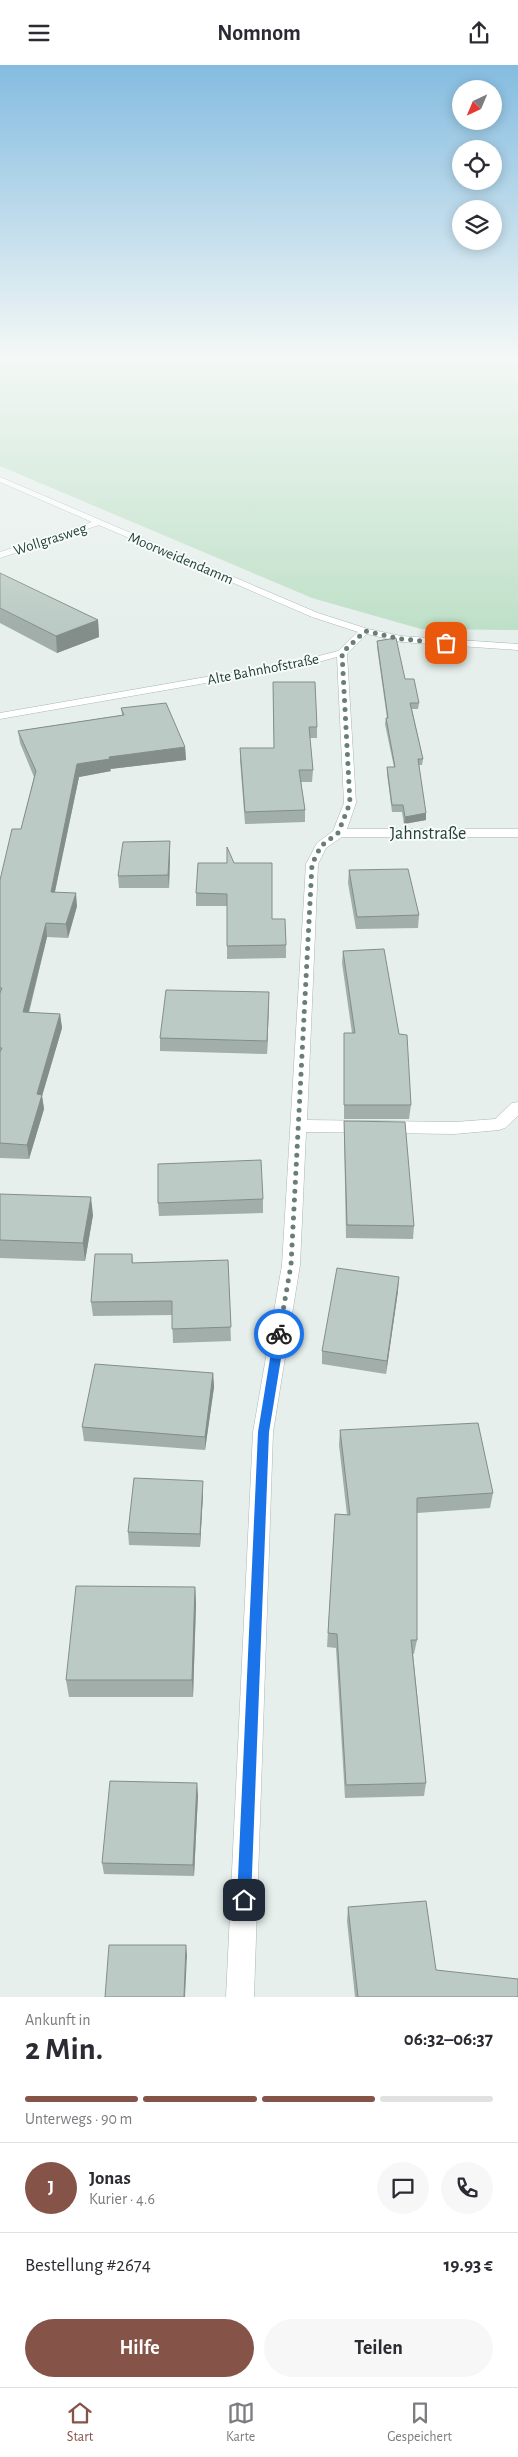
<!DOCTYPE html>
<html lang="de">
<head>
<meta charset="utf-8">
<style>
	:root { --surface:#fff; --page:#f7f7f7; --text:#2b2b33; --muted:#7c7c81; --line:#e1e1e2; --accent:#855347 }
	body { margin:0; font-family:"Alegreya Sans",sans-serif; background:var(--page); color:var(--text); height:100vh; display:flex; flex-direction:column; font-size:19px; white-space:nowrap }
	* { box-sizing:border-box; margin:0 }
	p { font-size:16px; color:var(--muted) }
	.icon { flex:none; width:28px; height:28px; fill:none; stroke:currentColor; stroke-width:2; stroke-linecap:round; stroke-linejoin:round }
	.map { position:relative; height:1932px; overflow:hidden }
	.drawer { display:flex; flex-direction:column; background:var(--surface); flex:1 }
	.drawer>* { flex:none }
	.needle { width:32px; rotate:224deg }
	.buttons { position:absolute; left:452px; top:15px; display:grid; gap:10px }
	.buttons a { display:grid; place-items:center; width:50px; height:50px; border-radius:50%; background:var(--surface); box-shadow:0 2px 12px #0003; font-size:25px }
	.pin { position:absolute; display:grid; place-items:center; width:42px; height:42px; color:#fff; margin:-21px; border-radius:10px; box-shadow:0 2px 8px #0006 }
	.courier { position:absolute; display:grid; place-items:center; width:50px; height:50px; margin:-25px; border:4px solid #1a73e8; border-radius:50%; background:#fff; color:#222; box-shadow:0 1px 6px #0007 }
	.summary em { font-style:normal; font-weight:600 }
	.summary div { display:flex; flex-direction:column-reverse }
	.summary { display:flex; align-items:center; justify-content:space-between; height:85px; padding:0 25px }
	h1 { font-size:32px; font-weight:600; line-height:38px }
	.bar { display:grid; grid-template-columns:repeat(4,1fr); gap:8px 5px; align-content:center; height:60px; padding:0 25px }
	.bar i { height:6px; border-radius:4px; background:var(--line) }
	.bar .on { background:var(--accent) }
	.bar p { grid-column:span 4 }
	.line { display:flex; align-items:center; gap:12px; padding:0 25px; border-top:1px solid var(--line) }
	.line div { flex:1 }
	.round { display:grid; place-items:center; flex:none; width:52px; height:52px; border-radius:26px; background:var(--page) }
	.primary-button { display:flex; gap:10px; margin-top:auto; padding:10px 25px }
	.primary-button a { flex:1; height:58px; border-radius:30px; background:var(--accent); color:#fff; font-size:20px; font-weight:600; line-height:58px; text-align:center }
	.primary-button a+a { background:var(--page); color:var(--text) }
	header { display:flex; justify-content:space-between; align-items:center; height:65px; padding:0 25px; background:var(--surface); font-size:22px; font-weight:600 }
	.tabs { display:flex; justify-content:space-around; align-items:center; height:70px; border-top:1px solid var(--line); background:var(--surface); font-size:14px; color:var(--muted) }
	.tabs a { display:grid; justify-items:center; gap:2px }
	.tabs .on { color:var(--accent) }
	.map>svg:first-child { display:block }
	.green { fill:#bfe0c8 }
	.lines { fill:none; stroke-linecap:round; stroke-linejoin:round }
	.minor-casing { stroke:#a8b8b2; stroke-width:1 }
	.minor { fill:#fff; fill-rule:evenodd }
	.wall { fill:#a1aea9 }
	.shaded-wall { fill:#838d89 }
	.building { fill:#bbcac4; stroke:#838d89 }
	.route { fill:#1a73e8 }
	.done { stroke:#687f78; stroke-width:5; stroke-dasharray:0 9 }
	.labels { text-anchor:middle; stroke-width:4; stroke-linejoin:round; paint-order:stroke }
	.far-street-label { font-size:15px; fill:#24423a; stroke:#f7fbf9 }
	.street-label { font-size:18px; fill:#24423a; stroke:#f7fbf9 }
</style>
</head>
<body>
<header><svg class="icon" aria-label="menu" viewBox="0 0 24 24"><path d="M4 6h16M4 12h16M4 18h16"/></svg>Nomnom<svg class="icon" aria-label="share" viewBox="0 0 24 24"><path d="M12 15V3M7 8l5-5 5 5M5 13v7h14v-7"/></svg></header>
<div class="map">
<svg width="518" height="1932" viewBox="0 0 518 1932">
	<rect width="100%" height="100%" fill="#e6efeb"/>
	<!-- green -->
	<path class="green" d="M 0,292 L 518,292 L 518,565 L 421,564 L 312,533 L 0,401 Z"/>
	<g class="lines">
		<defs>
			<path id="minor" d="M 0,412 L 318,548 L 368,564 L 401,571 L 518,579 L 518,585 L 401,577 L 367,569 L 347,589 L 356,738 L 347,764 L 518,764 L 518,772 L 342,772 L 326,783 L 318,799 L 307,1055 L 455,1057 L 495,1054 L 512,1038 L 518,1037 L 518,1051 L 505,1063 L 499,1065 L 455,1069 L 306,1067 L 300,1200 L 273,1367 L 254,1932 L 226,1932 L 253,1367 L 282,1200 L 306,799 L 317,778 L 333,766 L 344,738 L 337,592 L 303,601 L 0,654 L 0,648 L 303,595 L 338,586 L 358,567 L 312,552 L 99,460 L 0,493 L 0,487 L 92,457 L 0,417 Z"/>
		</defs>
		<!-- minor casing -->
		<use href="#minor" class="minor-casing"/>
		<!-- minor -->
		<use href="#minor" class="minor"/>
	</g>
	<!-- wall -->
	<path class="wall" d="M 0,508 L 98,555 L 99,572 L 57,588 L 0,558 Z
		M 377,576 L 405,614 L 419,638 L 418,644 L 412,644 L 423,694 L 422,700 L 419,700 L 426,755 L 404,759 L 402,747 L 392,747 L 387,709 L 387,702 L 394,702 L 385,659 L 386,653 L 387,653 L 377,582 Z
		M 273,617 L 317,662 L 317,673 L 310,673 L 313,705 L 312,717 L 301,717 L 305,745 L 305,757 L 245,759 L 240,695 L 240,683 L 274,683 Z
		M 121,643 L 185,682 L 186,695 L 110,704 L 111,706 L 79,712 L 55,827 L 77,841 L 68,873 L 47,872 L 29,948 L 60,949 L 62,963 L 42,1031 L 44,1044 L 29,1094 L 0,1093 L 0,815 L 21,764 L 34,712 L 20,678 L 18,666 L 122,650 Z
		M 170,789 L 169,823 L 119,823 L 118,811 Z
		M 234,798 L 272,854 L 286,880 L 286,893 L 227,894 L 227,841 L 196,841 L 196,828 Z
		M 349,805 L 419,850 L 418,863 L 356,864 L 348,818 Z
		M 343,886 L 411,1040 L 409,1054 L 344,1054 L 344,968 L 352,968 L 342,898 Z
		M 269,927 L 267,989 L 160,986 L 160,973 Z
		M 344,1056 L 414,1161 L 413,1174 L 346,1173 L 344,1069 Z
		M 0,1129 L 93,1150 L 85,1196 L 0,1193 Z
		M 263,1134 L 263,1148 L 159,1151 L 158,1138 Z
		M 132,1189 L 133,1198 L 228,1195 L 231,1276 L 173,1278 L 172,1250 L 93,1251 L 91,1237 Z
		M 398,1226 L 386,1309 L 322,1299 L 322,1286 Z
		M 213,1308 L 214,1322 L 205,1385 L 84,1376 L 82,1362 Z
		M 340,1365 L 493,1428 L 490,1443 L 417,1448 L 417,1575 L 414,1589 L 413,1589 L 426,1718 L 424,1731 L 345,1733 L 336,1583 L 327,1582 L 335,1449 L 347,1450 L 339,1380 Z
		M 203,1429 L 200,1482 L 129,1480 L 128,1467 Z
		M 195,1522 L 196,1539 L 193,1632 L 69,1632 L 66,1615 Z
		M 198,1730 L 194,1811 L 104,1809 L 102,1798 Z
		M 348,1842 L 436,1905 L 518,1932 L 355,1932 L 347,1856 Z"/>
	<!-- shaded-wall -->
	<path class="shaded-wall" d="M 98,555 L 99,572 L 57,588 L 56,571 Z
		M 185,682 L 186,695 L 110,704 L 111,706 L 79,712 L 52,840 L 51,827 L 77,699 L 109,692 Z
		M 426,748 L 426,755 L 404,759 L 405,752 Z
		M 170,776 L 170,789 L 169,823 L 168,810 Z
		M 76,828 L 77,841 L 68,873 L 66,859 Z
		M 46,858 L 47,872 L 25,961 L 23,947 Z
		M 269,927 L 269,940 L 267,989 L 267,976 Z
		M 60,949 L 62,963 L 42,1031 L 44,1044 L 29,1094 L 27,1080 L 37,1029 Z
		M 91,1132 L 93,1150 L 85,1196 L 83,1178 Z
		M 399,1212 L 398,1226 L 386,1309 L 387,1296 Z
		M 213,1308 L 214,1322 L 205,1385 L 205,1372 Z
		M 203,1416 L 203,1429 L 200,1482 L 200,1469 Z
		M 195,1522 L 196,1539 L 193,1632 L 192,1615 Z
		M 197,1718 L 198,1730 L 194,1811 L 193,1800 Z
		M 186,1880 L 187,1890 L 185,1932 L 184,1932 Z"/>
	<!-- building -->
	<path class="building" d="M 0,508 L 98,555 L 56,571 L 0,543 Z
		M 396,573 L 405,614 L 414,614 L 419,638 L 410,638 L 423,694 L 418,694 L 426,748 L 405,752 L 403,740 L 392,740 L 387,702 L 395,702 L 386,653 L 388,653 L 377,576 Z
		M 273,617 L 315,617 L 317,662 L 309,662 L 313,705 L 299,705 L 305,745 L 245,747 L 240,683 L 274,683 Z
		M 166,638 L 185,682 L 109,692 L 110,694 L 77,699 L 51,827 L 76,828 L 66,859 L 46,858 L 23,947 L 60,949 L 37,1029 L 42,1030 L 27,1080 L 0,1078 L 0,987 L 2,983 L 0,983 L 0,928 L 2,923 L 0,923 L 0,815 L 12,764 L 21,764 L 36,706 L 18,666 L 124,650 L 121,643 Z
		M 170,776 L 168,810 L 118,811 L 123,777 Z
		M 227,782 L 234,798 L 272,798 L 272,854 L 285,854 L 286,880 L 227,881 L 227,829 L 196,828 L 198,798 L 227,798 Z
		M 408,804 L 419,850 L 357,852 L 349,805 Z
		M 384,884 L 399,969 L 407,970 L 411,1040 L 344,1040 L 344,968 L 355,968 L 343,886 Z
		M 166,925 L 269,927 L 267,976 L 160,973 Z
		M 344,1056 L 405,1057 L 414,1161 L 347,1160 Z
		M 261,1095 L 263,1134 L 158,1138 L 158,1099 Z
		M 0,1129 L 91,1132 L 83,1178 L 0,1175 Z
		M 95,1189 L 132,1189 L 132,1198 L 228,1195 L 231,1262 L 172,1264 L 172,1236 L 91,1237 Z
		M 337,1203 L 399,1212 L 387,1296 L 322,1286 Z
		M 95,1299 L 213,1308 L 205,1372 L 82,1362 Z
		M 478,1358 L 493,1428 L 417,1433 L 417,1575 L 411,1575 L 426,1718 L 346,1720 L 337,1569 L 328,1568 L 335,1449 L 350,1450 L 340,1365 Z
		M 134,1413 L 203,1416 L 200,1469 L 128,1467 Z
		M 76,1521 L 195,1522 L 192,1615 L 66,1615 Z
		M 110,1716 L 197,1718 L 193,1800 L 102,1798 Z
		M 426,1836 L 436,1905 L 518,1914 L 518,1932 L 358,1932 L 348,1842 Z
		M 109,1880 L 186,1880 L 184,1932 L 105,1932 Z"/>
	<!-- sky -->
	<linearGradient id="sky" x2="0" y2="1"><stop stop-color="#84bce0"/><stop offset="0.52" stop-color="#f4f8f6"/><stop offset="1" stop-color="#f4f8f6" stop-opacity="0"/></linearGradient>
	<rect width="518" height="562" fill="url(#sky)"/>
	<!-- route -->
	<path class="route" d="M 279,1265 L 285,1269 L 269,1367 L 251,1835 L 249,1840 L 244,1842 L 239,1840 L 237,1835 L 258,1367 L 274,1269 Z"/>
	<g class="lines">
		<!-- done -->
		<path class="done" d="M 279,1269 L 291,1200 L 312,799 L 321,781 L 338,768 L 350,738 L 342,588 L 365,566 L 401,574 L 446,578"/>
	</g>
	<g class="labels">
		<!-- far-street labels -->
		<g class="far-street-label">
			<text transform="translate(50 474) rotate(-18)" y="5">Wollgrasweg</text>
			<text transform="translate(181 493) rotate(23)" y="5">Moorweidendamm</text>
			<text transform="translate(263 604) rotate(-11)" y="5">Alte Bahnhofstraße</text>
		</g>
		<!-- street labels -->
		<g class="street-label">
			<text x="428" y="774">Jahnstraße</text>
		</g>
	</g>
</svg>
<div class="buttons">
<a><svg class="needle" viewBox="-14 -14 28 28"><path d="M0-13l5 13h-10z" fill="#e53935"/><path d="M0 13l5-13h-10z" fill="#7c7c81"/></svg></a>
<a><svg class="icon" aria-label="locate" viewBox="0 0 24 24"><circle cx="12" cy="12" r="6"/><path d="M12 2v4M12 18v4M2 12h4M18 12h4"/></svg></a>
<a><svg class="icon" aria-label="layers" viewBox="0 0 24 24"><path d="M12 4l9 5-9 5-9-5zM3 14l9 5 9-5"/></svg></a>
</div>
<div class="pin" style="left:446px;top:578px;background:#ea580c"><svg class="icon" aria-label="bag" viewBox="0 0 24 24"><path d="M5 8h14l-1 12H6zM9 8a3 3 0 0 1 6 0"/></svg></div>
<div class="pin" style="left:244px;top:1835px;background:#1f2937"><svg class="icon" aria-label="home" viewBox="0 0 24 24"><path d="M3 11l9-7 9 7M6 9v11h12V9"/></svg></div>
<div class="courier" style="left:279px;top:1269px"><svg class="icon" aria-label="bike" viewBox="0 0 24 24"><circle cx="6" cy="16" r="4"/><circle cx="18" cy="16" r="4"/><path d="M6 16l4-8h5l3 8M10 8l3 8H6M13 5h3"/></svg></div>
</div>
<section class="drawer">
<div class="summary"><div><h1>2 Min.</h1><p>Ankunft in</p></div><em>06:32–06:37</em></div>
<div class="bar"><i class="on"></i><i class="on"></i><i class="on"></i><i></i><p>Unterwegs · 90 m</p></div>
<div class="line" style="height:90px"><b class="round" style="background:var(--accent);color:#fff">J</b><div><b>Jonas</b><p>Kurier · 4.6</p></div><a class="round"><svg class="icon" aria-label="chat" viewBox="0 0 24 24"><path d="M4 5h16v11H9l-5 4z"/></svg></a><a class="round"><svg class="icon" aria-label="phone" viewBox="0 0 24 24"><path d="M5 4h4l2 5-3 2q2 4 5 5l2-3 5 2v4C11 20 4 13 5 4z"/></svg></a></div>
<div class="line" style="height:65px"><div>Bestellung #2674</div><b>19.93 €</b></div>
<div class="primary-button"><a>Hilfe</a><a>Teilen</a></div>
</section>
<nav class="tabs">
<a class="on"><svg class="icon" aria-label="home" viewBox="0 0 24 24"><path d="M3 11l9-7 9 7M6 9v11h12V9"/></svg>Start</a>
<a><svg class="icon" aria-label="map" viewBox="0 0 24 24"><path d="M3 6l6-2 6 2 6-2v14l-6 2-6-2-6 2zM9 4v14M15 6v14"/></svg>Karte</a>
<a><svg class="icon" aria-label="saved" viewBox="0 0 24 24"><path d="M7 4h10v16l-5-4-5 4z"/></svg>Gespeichert</a>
</nav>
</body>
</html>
